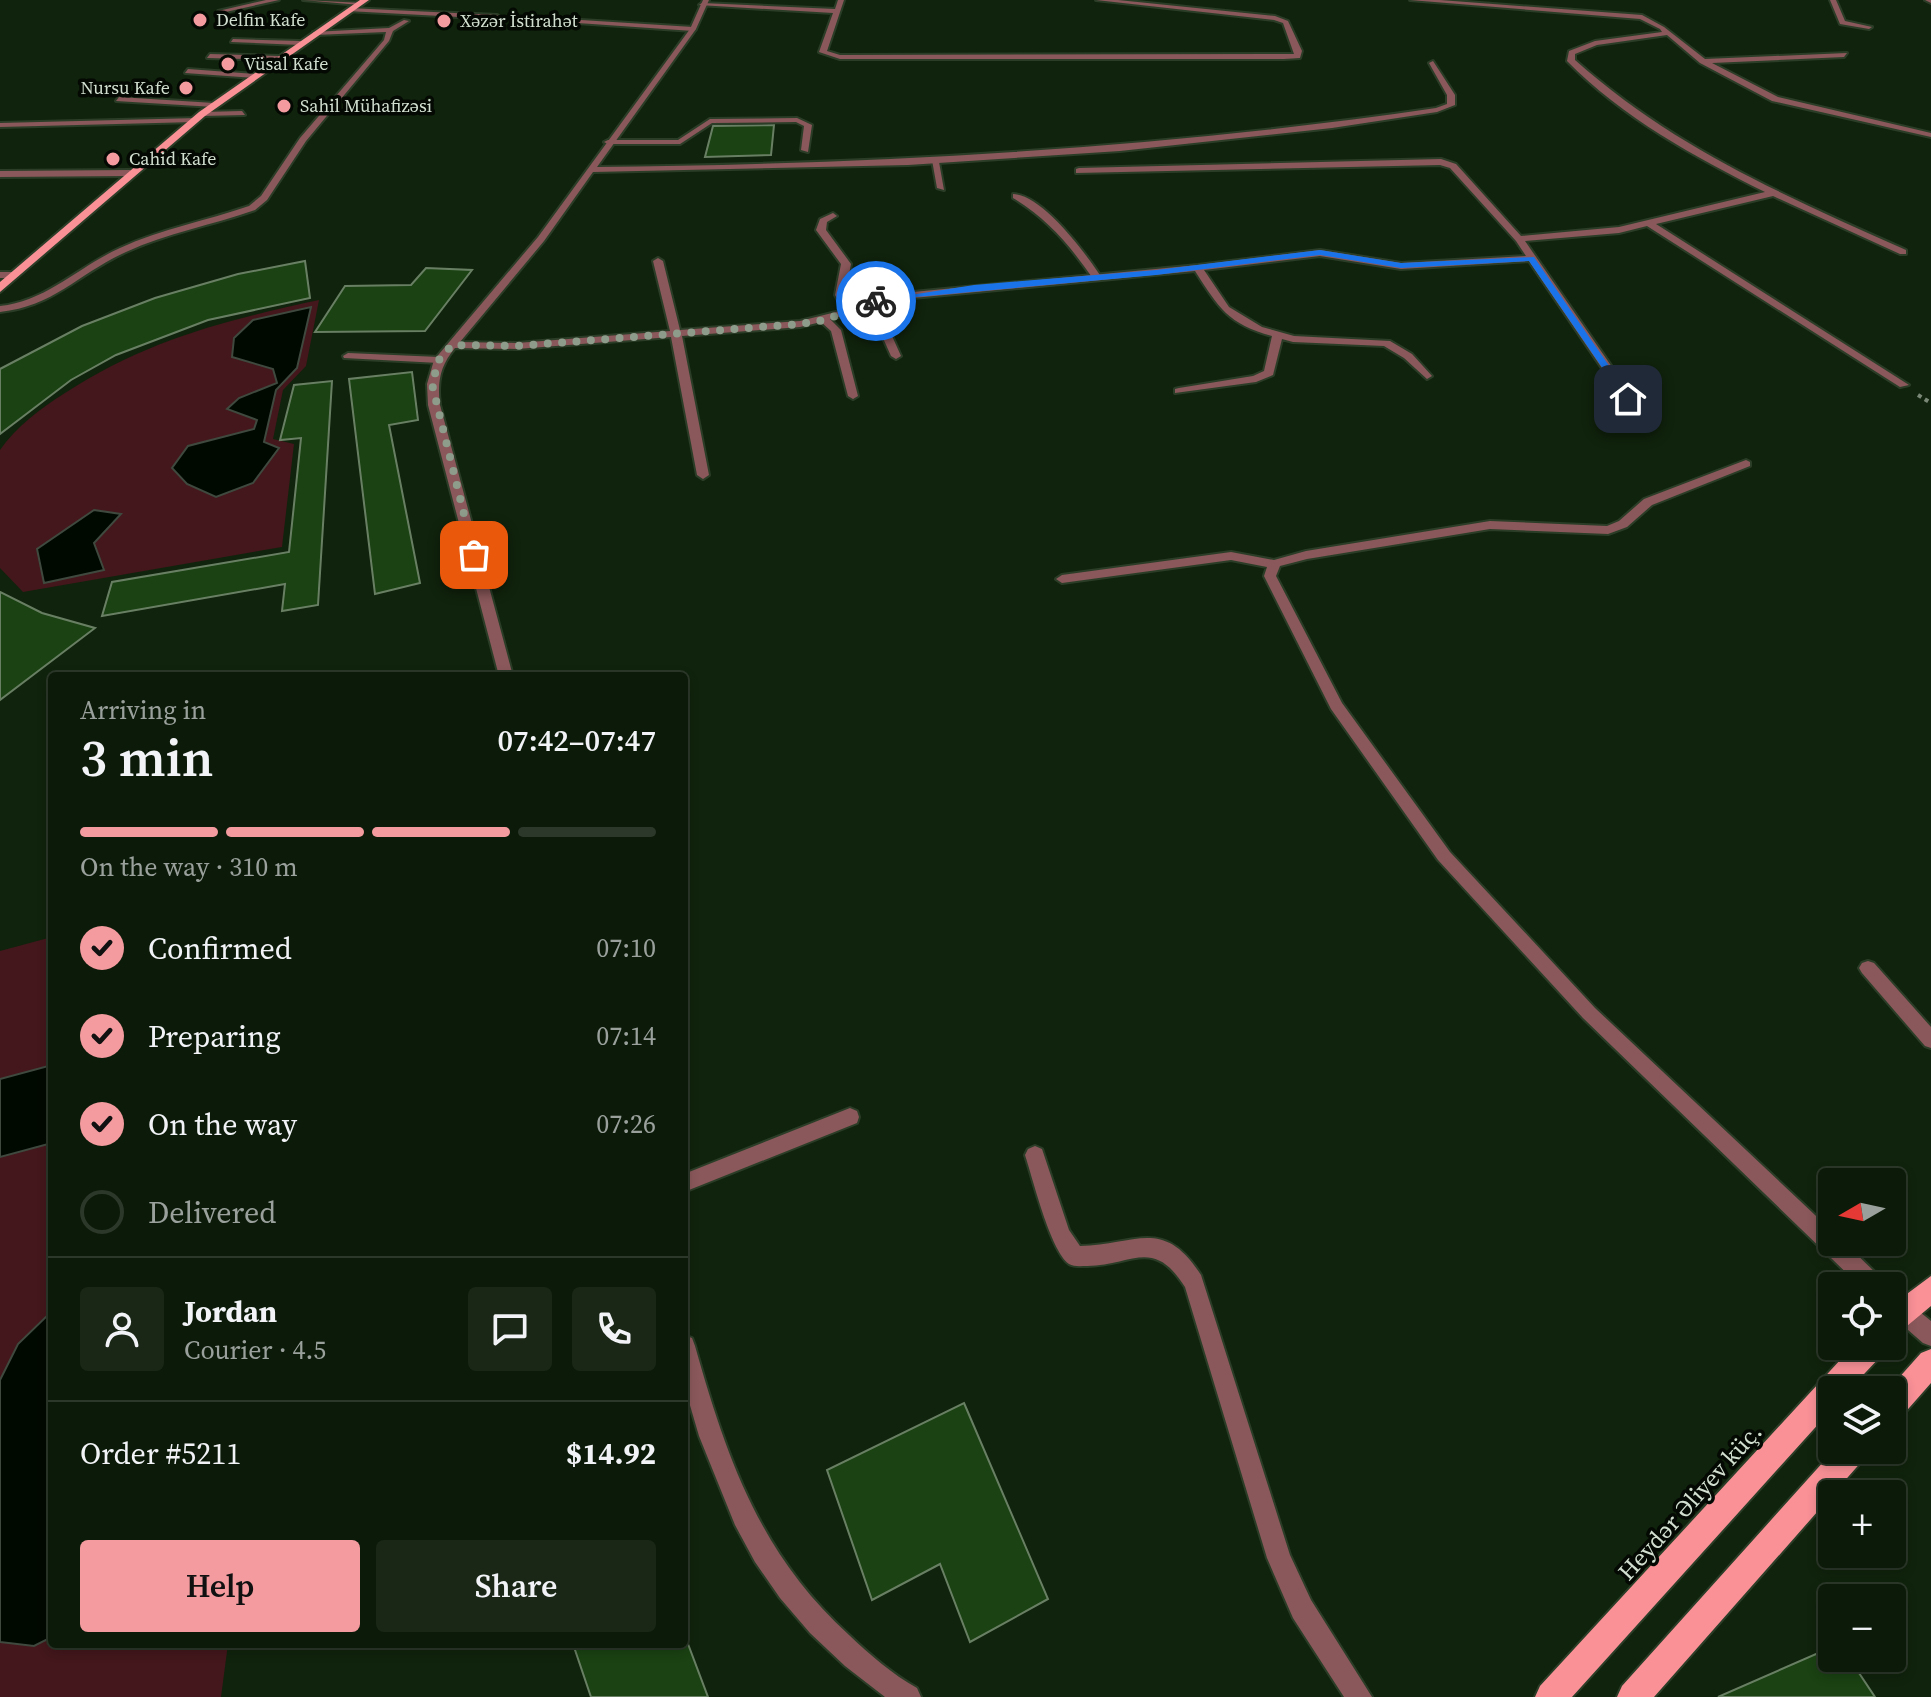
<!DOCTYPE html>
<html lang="en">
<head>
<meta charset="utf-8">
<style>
	:root { --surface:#0c1a09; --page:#1a2717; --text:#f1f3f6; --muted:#9aa19c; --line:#2c382a; --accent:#f49b9f }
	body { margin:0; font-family:"Source Serif 4",serif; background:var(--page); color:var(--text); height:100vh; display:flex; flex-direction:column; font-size:30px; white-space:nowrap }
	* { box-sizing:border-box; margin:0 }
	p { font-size:26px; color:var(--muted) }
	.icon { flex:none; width:44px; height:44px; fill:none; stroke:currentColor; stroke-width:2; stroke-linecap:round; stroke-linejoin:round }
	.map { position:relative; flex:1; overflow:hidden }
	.side { position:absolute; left:48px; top:672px; width:640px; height:976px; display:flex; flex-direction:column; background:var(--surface); border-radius:8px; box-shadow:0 4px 12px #0003,0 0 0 2px var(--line) }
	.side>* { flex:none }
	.needle { width:52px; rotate:261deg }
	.fabs { position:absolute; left:1818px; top:1168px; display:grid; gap:16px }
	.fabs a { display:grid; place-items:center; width:88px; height:88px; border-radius:8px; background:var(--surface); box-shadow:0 4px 12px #0003,0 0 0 2px var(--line); font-size:40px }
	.pin { position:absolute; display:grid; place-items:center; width:68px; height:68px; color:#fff; margin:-34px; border-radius:16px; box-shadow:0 4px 12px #0006 }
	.courier { position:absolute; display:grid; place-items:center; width:80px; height:80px; margin:-40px; border:6px solid #1a73e8; border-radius:50%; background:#fff; color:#222; box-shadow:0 2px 10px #0007 }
	.head em { font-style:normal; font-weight:600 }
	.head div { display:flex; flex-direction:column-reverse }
	.head { display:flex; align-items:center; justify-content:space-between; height:136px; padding:0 32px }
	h1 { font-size:52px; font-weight:600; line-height:60px }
	.bar { display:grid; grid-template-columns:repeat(4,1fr); gap:12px 8px; align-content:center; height:96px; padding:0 32px }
	.bar i { height:10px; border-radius:6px; background:var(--line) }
	.bar .on { background:var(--accent) }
	.bar p { grid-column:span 4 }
	.line { display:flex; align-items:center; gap:20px; padding:0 32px; border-top:2px solid var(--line) }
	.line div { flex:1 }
	.round { display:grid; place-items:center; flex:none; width:84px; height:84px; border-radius:8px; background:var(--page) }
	ol { padding:0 32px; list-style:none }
	li { display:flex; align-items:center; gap:24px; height:88px }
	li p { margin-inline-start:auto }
	li .icon { padding:8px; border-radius:50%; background:var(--accent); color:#111; stroke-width:4 }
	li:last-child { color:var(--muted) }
	li i { width:44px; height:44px; border:4px solid var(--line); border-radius:50% }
	.button { display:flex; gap:16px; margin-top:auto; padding:16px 32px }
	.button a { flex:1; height:92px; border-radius:8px; background:var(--accent); color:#111; font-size:32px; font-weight:600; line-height:92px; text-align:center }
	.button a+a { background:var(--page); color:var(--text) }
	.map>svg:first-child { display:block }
	.green { fill:#43171c }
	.water { fill:#000900; stroke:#3f493e; stroke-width:2 }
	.building { fill:#1a4212; stroke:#697f64; stroke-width:2 }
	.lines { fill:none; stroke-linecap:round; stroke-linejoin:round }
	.lane-casing { stroke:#2b3d27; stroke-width:4 }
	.street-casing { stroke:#2b3d27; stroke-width:4 }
	.primary-casing { stroke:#2b3d27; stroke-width:4 }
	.path { stroke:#7a8977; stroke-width:4; stroke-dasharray:4 4; stroke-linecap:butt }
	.lane { fill:#8a585a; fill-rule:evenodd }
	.street { fill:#8a585a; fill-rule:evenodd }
	.primary { fill:#f99197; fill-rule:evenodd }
	.route { fill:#1a73e8 }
	.done { stroke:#8e9d8b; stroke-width:8; stroke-dasharray:0 14.4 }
	.poi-dot { fill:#f49b9f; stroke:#040a03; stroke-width:3 }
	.labels { text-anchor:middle; stroke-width:7; stroke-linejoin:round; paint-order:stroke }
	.far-poi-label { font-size:18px; fill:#d2dfd0; stroke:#040a03; text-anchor:start }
	.near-street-label { font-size:24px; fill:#d2dfd0; stroke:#040a03 }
</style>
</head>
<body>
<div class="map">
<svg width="1931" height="1697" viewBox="0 0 1931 1697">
	<rect width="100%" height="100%" fill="#10230c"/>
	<!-- green -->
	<path class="green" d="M 319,300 L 306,366 L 283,390 L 273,439 L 294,444 L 282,547 L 23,592 L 0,568 L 0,450 C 16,427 41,408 65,393 C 146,340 226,320 319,300 Z
		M 52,937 L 52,1644 L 228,1644 L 221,1697 L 0,1697 L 0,951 Z"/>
	<!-- water -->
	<path class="water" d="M 311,307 L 297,368 L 276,390 L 264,442 L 279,448 L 253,483 L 216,497 L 187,484 L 172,468 L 188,446 L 254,429 L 257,420 L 227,409 L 239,398 L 277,383 L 273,369 L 232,357 L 234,338 L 253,320 Z
		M 94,510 L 121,514 L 94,543 L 104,570 L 44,583 L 37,549 Z
		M 52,1065 L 52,1143 L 0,1157 L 0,1079 Z
		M 52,1311 L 52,1637 L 34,1646 L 0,1642 L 0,1380 L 18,1344 Z"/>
	<!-- building -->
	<path class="building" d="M 774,125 L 771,155 L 705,157 L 713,126 Z
		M 305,261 L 310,298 L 208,320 L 116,355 L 71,380 L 0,434 L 0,369 L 82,326 L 155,298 L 238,274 Z
		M 426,268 L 472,270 L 425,331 L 315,332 L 345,286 L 411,285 Z
		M 412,372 L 418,420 L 389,425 L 420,583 L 375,594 L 349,379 Z
		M 332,381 L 318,605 L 282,611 L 285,584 L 102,616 L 112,582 L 289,552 L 301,438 L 280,440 L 294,385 Z
		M 0,592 L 42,613 L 95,628 L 0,700 Z
		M 964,1403 L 1048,1599 L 970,1642 L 940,1564 L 872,1600 L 827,1470 Z
		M 573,1644 L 688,1644 L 708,1697 L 591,1697 Z
		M 1832,1647 L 1832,1658 L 1849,1658 L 1875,1697 L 1718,1697 Z"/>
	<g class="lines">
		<defs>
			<path id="lane" d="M 266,0 L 279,0 L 221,13 L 218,11 Z
				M 303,0 L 363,3 L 360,5 Z
				M 838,0 L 844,0 L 827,51 L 840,55 L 1294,54 L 1283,23 L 1274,20 L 1096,0 L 1118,0 L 1275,16 L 1288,21 L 1302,51 L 1300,58 L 1284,59 L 840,59 L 819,52 L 833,13 L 699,5 L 702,3 L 835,9 Z
				M 349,8 L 497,15 L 500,17 L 497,19 L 347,11 Z
				M 565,19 L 693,27 L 696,29 L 693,31 L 563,22 Z
				M 233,39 L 300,41 L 304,43 L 300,45 L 231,42 Z
				M 210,54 L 279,56 L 283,58 L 279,60 L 207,58 Z
				M 188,69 L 255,74 L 259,76 L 255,78 L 185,73 Z
				M 119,97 L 214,103 L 218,105 L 214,107 L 116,101 Z
				M 242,111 L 245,115 L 202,116 L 198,114 L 202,112 Z
				M 198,118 L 195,122 L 0,127 L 0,123 Z
				M 797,118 L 812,125 L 808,152 L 801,150 L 804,126 L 796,122 L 712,123 L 680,144 L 608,144 L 604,142 L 608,140 L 678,140 L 710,119 Z
				M 932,160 L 939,162 L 944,190 L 937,188 Z
				M 0,171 L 130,170 L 134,173 L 130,176 L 0,177 Z
				M 1013,194 C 1043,195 1086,254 1102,278 L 1100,280 L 1094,280 C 1071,247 1048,219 1013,198 Z
				M 833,213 L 837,216 L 827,222 L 826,230 L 851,264 L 845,295 L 854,311 L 849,314 L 845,313 L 835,295 L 841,264 L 816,230 L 820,219 Z
				M 0,272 L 13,272 L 18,275 L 13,278 L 0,278 Z
				M 348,353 L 439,357 L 444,360 L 439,363 L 344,358 L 343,356 Z
				M 850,1108 L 857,1111 L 859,1117 L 857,1123 L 684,1192 L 684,1174 Z
				M 1035,1146 L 1042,1149 L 1069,1230 L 1080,1246 C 1136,1245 1163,1216 1201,1275 L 1290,1555 L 1311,1600 L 1372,1697 L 1344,1697 L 1293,1618 L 1267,1558 L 1185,1287 C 1153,1237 1134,1265 1087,1266 C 1081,1266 1074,1267 1069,1264 C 1050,1250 1033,1179 1025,1155 L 1028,1149 Z"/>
			<path id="street" d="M 703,0 L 709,0 L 696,29 L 597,167 C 879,164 1156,149 1436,108 L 1447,104 L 1447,95 L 1429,63 L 1433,61 L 1455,95 L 1455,105 L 1437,112 L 1332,128 L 1120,151 L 908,165 L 593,172 L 544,241 L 460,342 L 517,343 L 670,331 L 653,261 L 658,258 L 663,261 L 680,330 L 800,321 L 868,304 L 868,300 L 877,301 L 913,292 L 1198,265 L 1320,250 L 1401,263 L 1526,256 L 1516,241 L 1450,168 L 1440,165 L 1076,173 L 1076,169 L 1079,168 L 1441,159 L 1456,164 L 1521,236 L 1619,227 L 1765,192 C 1695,157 1623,118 1567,61 L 1569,51 L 1595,41 L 1662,32 L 1660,29 L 1640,19 L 1410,0 L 1440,0 L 1642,15 L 1664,27 L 1705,59 L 1847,53 L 1844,57 L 1712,63 L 1778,97 L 1931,133 L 1931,137 L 1772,101 L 1700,63 L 1667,35 L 1597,45 L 1575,54 L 1575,60 C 1675,149 1786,196 1906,250 L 1906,254 L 1900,254 L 1773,196 L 1656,224 L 1909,385 L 1900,387 L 1647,226 L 1619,233 L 1525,241 L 1650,422 L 1644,425 L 1640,424 L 1529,261 L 1401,269 L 1320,256 L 1204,270 L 1229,307 L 1262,327 L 1294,336 L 1390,341 L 1412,354 L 1432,376 L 1427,379 L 1404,358 L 1384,346 L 1293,342 L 1282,339 L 1273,375 L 1256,382 L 1175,393 L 1175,389 L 1179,388 L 1253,376 L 1264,371 L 1272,336 C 1228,324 1219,308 1195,271 L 913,298 L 879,307 L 901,356 L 896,359 L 891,356 L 870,309 L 830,319 L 841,330 L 858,396 L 853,399 L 848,396 L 831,331 L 821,322 L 800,327 L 682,336 L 709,475 L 703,479 L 697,475 L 671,337 L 517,349 L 455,348 C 440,366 437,382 440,405 L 513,676 L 499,676 L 428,405 L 427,384 L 434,360 L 538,237 L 690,29 Z
				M 1830,0 L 1836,0 L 1845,21 L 1872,27 L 1869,29 L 1840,24 Z
				M 1925,0 L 1931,0 L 1931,3 Z
				M 404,20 L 409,21 L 393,31 L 389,41 L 306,141 L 267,200 L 255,210 C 213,225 167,233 126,252 C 79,273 55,306 0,312 L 0,306 C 47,301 78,267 120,248 C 161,229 206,221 249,206 L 261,196 L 300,138 L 384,40 L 386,32 L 315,35 L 313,32 L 389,28 Z
				M 1746,460 L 1750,462 L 1750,466 L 1652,505 L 1627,527 L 1608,534 L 1490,529 L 1307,559 L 1280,566 L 1276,576 L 1342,703 L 1450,852 L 1595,1008 L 1832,1231 L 1832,1242 L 1844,1242 L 1882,1279 L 1885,1286 L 1860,1286 L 1583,1018 L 1438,860 L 1331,709 L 1264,576 L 1267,567 L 1231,560 L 1062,583 L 1056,579 L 1062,575 L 1231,552 L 1274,560 L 1306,551 L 1490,521 L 1607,526 L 1619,521 L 1644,499 Z
				M 1868,961 L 1874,963 L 1931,1027 L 1931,1048 L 1925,1046 L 1862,973 L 1859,968 L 1862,963 Z
				M 1892,1291 L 1899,1295 L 1931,1321 L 1931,1346 L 1923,1343 L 1892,1316 Z
				M 684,1335 L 692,1338 L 695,1346 C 727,1459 760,1554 849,1635 C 870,1655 892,1674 917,1688 L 921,1697 L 885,1697 L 845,1666 L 810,1633 L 780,1598 L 755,1562 L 735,1525 L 699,1436 L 684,1385 Z"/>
			<path id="primary" d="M 360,0 L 369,0 L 205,116 L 0,292 L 0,282 L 199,112 Z
				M 1931,1276 L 1931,1306 L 1901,1331 L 1892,1335 L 1892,1305 Z
				M 1853,1346 L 1884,1346 L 1881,1356 L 1849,1390 L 1832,1390 L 1832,1409 L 1572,1697 L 1535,1697 L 1540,1686 Z
				M 1931,1349 L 1931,1383 L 1902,1416 L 1892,1420 L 1892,1390 L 1888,1390 L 1921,1353 Z
				M 1834,1450 L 1867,1450 L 1863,1460 L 1654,1697 L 1617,1697 L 1622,1686 Z"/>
		</defs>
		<!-- lane casing -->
		<use href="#lane" class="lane-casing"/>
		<!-- street casing -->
		<use href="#street" class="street-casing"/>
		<!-- primary casing -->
		<use href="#primary" class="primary-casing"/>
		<!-- path -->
		<path class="path" d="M 1918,395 L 1931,403"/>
		<!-- lane -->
		<use href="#lane" class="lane"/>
		<!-- street -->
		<use href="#street" class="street"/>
		<!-- primary -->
		<use href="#primary" class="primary"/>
	</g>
	<!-- route -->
	<path class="route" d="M 1320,250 L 1401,263 L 1534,257 L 1632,399 L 1625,401 L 1529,261 L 1401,268 L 1320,255 L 1156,275 L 872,301 L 974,285 L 1156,270 Z"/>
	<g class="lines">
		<!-- done -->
		<path class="done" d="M 474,555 L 432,384 L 439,360 L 452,345 L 517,346 L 800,324 L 825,320 L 876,301"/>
	</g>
	<!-- markers -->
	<g class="poi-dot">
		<circle cx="200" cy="20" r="8"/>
		<circle cx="444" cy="21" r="8"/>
		<circle cx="228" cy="64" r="8"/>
		<circle cx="186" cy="88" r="8"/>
		<circle cx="284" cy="106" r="8"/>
		<circle cx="113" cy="159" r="8"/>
	</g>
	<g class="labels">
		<!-- far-poi labels -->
		<g class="far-poi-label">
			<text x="216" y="26">Delfin Kafe</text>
			<text x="460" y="27">Xəzər İstirahət</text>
			<text x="244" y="70">Vüsal Kafe</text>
			<text x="170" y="94" text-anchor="end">Nursu Kafe</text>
			<text x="300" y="112">Sahil Mühafizəsi</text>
			<text x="129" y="165">Cahid Kafe</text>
		</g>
		<!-- near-street labels -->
		<g class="near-street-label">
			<text transform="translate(1690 1502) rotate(-48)" y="8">Heydər Əliyev küç.</text>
		</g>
	</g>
</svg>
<div class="fabs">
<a><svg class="needle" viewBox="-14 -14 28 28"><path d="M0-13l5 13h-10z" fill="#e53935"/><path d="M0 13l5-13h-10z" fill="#9aa19c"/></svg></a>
<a><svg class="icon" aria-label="locate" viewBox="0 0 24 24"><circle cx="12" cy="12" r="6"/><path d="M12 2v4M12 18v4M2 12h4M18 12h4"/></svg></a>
<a><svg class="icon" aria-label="layers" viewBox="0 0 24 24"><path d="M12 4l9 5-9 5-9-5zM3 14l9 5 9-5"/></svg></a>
<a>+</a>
<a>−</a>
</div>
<div class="pin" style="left:474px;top:555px;background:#ea580c"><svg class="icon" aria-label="bag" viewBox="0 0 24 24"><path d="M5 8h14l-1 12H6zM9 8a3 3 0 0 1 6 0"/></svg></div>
<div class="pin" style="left:1628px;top:399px;background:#1f2937"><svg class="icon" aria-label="home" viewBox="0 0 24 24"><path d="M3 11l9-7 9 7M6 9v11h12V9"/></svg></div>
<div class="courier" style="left:876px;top:301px"><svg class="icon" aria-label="bike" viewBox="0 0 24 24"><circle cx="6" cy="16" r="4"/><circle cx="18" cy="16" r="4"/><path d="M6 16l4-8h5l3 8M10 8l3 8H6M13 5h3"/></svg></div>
<section class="side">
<div class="head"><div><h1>3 min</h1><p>Arriving in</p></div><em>07:42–07:47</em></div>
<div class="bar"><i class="on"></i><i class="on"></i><i class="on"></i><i></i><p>On the way · 310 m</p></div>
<ol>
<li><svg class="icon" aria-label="check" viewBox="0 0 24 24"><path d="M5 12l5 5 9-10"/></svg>Confirmed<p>07:10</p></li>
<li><svg class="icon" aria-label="check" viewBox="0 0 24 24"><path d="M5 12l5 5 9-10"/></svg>Preparing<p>07:14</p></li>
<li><svg class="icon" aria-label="check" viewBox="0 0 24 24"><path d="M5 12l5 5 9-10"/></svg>On the way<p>07:26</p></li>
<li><i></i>Delivered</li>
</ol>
<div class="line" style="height:144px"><a class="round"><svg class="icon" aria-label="person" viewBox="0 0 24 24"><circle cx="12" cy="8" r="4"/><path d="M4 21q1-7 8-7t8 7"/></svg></a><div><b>Jordan</b><p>Courier · 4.5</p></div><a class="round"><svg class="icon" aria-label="chat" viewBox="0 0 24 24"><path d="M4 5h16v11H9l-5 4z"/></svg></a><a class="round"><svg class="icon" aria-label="phone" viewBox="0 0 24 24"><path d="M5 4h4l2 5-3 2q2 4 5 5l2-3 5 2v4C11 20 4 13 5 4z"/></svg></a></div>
<div class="line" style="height:104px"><div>Order #5211</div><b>$14.92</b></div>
<div class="button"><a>Help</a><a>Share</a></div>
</section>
</div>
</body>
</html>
